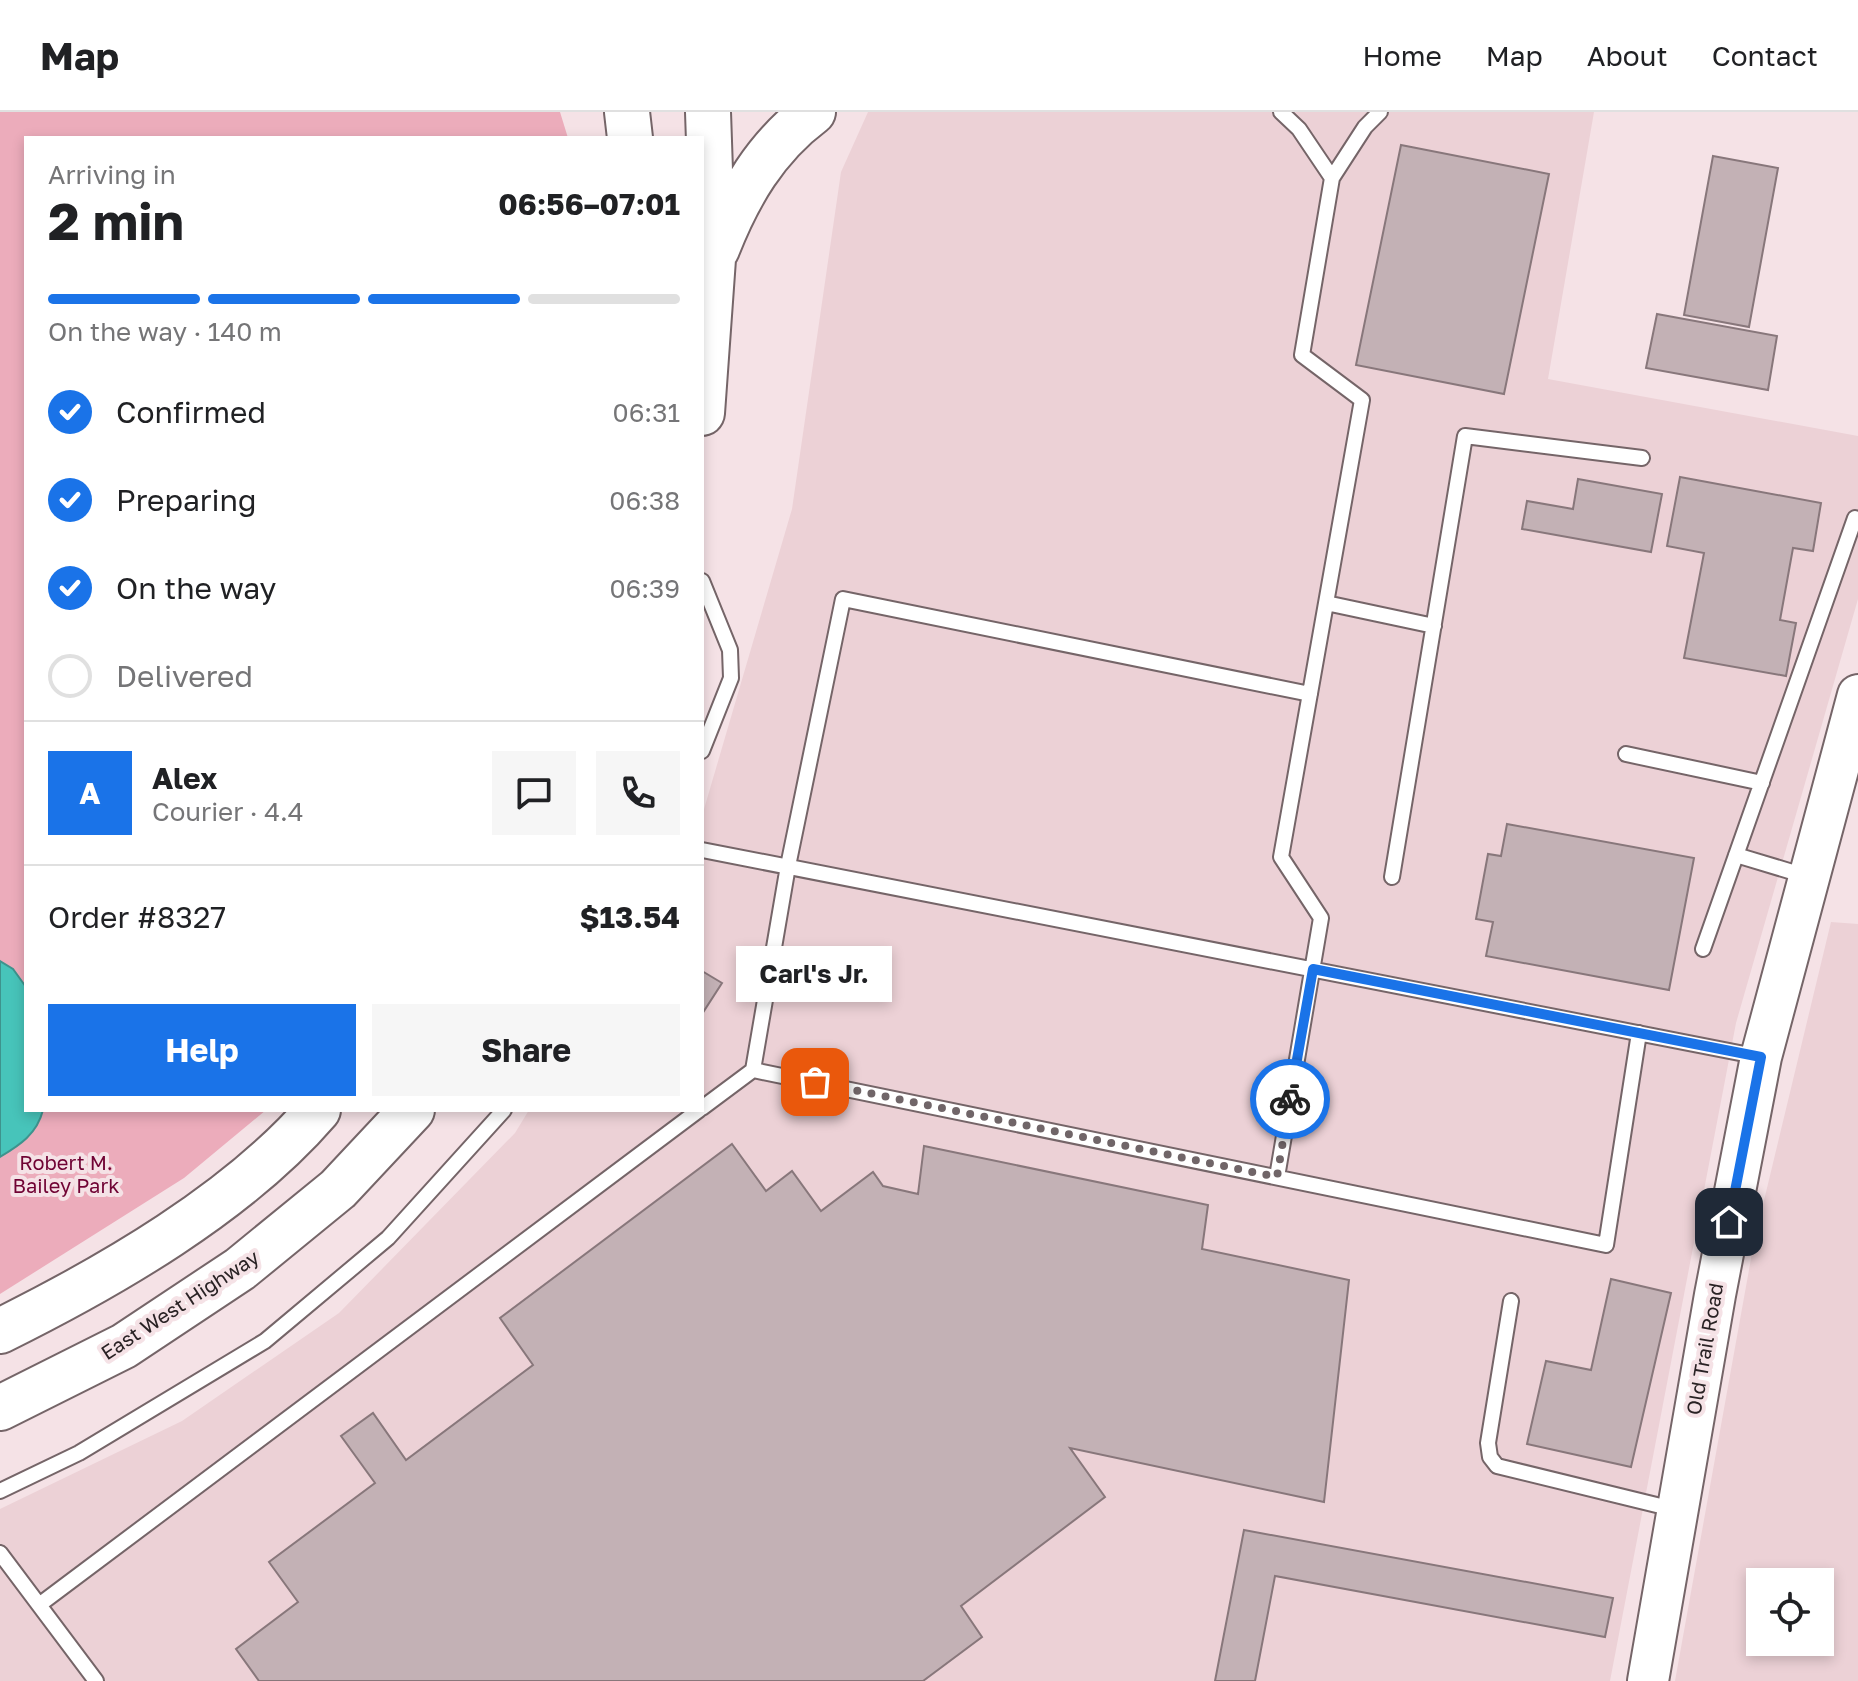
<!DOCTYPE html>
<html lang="en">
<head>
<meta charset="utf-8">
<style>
	:root { --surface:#fff; --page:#f6f6f6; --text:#202124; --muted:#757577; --line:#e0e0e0; --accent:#1a73e8 }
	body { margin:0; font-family:"Golos Text",sans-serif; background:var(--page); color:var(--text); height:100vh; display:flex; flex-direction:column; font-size:30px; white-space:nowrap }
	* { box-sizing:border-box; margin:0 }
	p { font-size:26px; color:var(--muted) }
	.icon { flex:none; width:44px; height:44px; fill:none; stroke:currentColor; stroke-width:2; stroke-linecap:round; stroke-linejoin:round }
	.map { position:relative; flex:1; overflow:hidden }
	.sheet { position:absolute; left:24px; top:24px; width:680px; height:976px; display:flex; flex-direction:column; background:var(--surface); border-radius:0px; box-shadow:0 4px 12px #0003 }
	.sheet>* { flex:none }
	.tools { position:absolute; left:1746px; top:1456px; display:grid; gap:16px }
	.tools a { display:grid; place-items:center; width:88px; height:88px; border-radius:0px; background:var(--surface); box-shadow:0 4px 12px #0003; font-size:40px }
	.pin { position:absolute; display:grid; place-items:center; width:68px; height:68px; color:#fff; margin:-34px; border-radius:16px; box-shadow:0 4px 12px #0006 }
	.courier { position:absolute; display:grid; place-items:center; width:80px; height:80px; margin:-40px; border:6px solid #1a73e8; border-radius:50%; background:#fff; color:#222; box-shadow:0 2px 10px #0007 }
	.bubble { position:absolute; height:56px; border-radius:0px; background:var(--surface); box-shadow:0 4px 12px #0003; font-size:26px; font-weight:700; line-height:56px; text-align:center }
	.head em { font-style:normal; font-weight:700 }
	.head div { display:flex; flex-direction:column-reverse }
	.head { display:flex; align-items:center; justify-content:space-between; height:136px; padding:0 24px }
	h1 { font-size:52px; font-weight:700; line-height:60px }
	.bar { display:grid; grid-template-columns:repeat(4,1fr); gap:12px 8px; align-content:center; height:96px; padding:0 24px }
	.bar i { height:10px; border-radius:6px; background:var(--line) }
	.bar .active { background:var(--accent) }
	.bar p { grid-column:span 4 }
	.line { display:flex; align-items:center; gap:20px; padding:0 24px; border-top:2px solid var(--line) }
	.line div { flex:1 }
	.round { display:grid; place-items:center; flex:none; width:84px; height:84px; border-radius:0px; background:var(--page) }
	ol { padding:0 24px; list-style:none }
	li { display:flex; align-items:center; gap:24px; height:88px }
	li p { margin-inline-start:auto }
	li .icon { padding:8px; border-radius:50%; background:var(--accent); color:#fff; stroke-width:4 }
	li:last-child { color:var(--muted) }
	li i { width:44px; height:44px; border:4px solid var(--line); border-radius:50% }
	.cta { display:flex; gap:16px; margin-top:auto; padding:16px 24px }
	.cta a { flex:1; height:92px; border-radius:0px; background:var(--accent); color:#fff; font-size:32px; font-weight:700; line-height:92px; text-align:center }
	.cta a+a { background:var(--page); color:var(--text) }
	header { display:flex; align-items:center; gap:48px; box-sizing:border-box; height:112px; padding:0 40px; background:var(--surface); border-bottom:2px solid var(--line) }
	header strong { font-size:38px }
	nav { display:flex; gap:44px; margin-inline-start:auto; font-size:28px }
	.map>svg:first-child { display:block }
	.built { fill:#ecd1d6; fill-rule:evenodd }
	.green { fill:#ecacbb }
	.water { fill:#47c4ba; stroke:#3e938d; stroke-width:2 }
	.building { fill:#c3b1b5; stroke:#88777b; stroke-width:2 }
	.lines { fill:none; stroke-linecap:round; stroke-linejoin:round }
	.lane-casing { stroke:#756568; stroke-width:18 }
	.secondary-casing { stroke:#756568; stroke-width:44 }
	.highway-casing { stroke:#756568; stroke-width:48 }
	.lane { stroke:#fff; stroke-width:14 }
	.secondary { stroke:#fff; stroke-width:40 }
	.highway { stroke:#fff; stroke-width:44 }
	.done { stroke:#706568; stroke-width:8; stroke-dasharray:0 14.4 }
	.route { stroke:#1a73e8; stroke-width:10 }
	.labels { text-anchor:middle; stroke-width:8; stroke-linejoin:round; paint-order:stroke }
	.park-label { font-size:20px; fill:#700334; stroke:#f5e2e6 }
	.street-label { font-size:20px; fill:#292224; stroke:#f5e2e6 }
</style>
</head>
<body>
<header>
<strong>Map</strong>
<nav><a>Home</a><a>Map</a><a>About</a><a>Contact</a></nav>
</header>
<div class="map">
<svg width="1858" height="1569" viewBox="0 0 1858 1569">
	<rect width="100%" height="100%" fill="#f5e2e6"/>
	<!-- built -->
	<path class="built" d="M 868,0 L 1594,0 L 1548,267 L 1858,324 L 1858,487 L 1736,911 L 1610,1569 L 0,1569 L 0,1397 L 182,1309 L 339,1201 L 515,1021 L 529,998 L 702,998 L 702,704 L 792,397 L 841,60 Z
		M 1831,810 L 1858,812 L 1858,1569 L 1675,1569 L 1754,1130 ZM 1760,1470 L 1820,1470 L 1820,1530 L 1760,1530 Z"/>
	<!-- green -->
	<path class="green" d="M 0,0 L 560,0 L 568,26 L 26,26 L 26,998 L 266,998 L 184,1066 L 0,1182 Z"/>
	<!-- water -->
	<path class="water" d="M 0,849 L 13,857 L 26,875 L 26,998 L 43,998 C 37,1022 20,1033 0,1045 Z"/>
	<!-- building -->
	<path class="building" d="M 1401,33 L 1549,62 L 1504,282 L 1356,253 Z
		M 1713,44 L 1778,56 L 1749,215 L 1684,203 Z
		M 1657,202 L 1777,224 L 1768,278 L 1646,256 Z
		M 1680,365 L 1821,391 L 1813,439 L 1793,436 L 1780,508 L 1796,511 L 1786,564 L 1684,546 L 1704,441 L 1667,434 Z
		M 1578,367 L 1662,382 L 1651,440 L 1522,417 L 1527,389 L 1573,397 Z
		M 1507,712 L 1694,746 L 1669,878 L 1486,844 L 1493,810 L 1476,807 L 1488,742 L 1501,744 Z
		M 702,859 L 722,871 L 702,902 Z
		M 732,1032 L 766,1079 L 792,1059 L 821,1099 L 873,1060 L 883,1074 L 918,1082 L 924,1034 L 1208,1093 L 1202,1137 L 1349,1168 L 1324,1390 L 1070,1336 L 1105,1385 L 961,1494 L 982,1525 L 923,1569 L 259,1569 L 236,1537 L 298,1490 L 269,1450 L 375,1371 L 341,1324 L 373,1301 L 406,1348 L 533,1253 L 500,1206 Z
		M 1611,1167 L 1671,1181 L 1631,1355 L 1527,1332 L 1546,1249 L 1591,1258 Z
		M 1244,1418 L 1613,1486 L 1605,1525 L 1275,1464 L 1255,1569 L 1215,1569 Z"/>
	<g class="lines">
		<defs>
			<path id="lane" d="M 1281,0 L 1299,17 L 1332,66
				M 702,469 L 730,538 L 731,566 L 702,639
				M 1326,491 L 1434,514
				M 1626,642 L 1762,671
				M 702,738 L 1760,945
				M 1736,743 L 1809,765
				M 1392,765 L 1465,324 L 1642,346
				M 1703,837 L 1855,406
				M 753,958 L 1606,1133 L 1639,921
				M 702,996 L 753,958 L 788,754 L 843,487 L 1310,582
				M 1277,1065 L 1321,806 L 1281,745 L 1362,288 L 1302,243 L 1332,66 L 1365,15 L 1380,0
				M 1511,1189 L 1488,1331 L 1490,1345 L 1497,1354 L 1677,1398
				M 0,1379 L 79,1341 L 265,1229 L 388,1126 L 504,998
				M 0,1441 L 96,1569
				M 39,1493 L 699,998"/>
			<path id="secondary" d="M 1648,1569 L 1715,1183 L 1761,945 L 1858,583"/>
			<path id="highway" d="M 627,0 L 630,26
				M 717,137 C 738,83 766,35 813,0
				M 702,301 L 713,147 L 708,0
				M 0,1219 C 109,1165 238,1091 318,998
				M 0,1296 L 124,1234 L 240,1157 L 338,1077 L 412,998"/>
		</defs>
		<!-- lane casing -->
		<use href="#lane" class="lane-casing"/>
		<!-- secondary casing -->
		<use href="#secondary" class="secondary-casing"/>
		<!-- highway casing -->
		<use href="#highway" class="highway-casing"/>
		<!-- lane -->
		<use href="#lane" class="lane"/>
		<!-- secondary -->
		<use href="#secondary" class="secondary"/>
		<!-- highway -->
		<use href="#highway" class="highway"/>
	</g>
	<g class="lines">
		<!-- done -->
		<path class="done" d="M 815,970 L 1277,1065 L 1290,987"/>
		<!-- route -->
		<path class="route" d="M 1290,987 L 1313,857 L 1761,945 L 1729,1110"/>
	</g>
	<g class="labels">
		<!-- park labels -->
		<g class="park-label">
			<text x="66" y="1058">Robert M.<tspan x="66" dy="23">Bailey Park</tspan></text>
		</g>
		<!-- street labels -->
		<g class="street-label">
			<text transform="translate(180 1193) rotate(-33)" y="7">East West Highway</text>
			<text transform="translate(1705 1237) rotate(-80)" y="7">Old Trail Road</text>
		</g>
	</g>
</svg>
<div class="tools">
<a><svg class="icon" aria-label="locate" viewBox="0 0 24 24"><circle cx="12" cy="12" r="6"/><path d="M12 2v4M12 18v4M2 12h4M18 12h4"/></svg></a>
</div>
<div class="pin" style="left:815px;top:970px;background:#ea580c"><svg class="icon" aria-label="bag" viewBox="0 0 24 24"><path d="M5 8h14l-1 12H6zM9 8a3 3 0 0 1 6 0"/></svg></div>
<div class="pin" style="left:1729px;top:1110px;background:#1f2937"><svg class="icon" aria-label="home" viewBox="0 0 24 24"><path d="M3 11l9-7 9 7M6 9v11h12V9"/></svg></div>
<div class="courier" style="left:1290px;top:987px"><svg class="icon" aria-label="bike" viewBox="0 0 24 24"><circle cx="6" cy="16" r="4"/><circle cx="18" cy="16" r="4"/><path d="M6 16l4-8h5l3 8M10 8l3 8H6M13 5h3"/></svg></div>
<div class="bubble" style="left:736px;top:834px;width:156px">Carl's Jr.</div>
<section class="sheet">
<div class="head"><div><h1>2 min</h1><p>Arriving in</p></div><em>06:56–07:01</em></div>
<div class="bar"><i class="active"></i><i class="active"></i><i class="active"></i><i></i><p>On the way · 140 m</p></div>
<ol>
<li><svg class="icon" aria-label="check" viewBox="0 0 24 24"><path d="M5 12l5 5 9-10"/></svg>Confirmed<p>06:31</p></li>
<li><svg class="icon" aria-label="check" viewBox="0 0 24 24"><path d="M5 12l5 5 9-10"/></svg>Preparing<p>06:38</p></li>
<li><svg class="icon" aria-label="check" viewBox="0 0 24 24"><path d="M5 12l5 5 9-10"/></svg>On the way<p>06:39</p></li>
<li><i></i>Delivered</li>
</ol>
<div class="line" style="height:144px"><b class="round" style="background:var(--accent);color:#fff">A</b><div><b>Alex</b><p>Courier · 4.4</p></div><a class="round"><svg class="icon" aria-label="chat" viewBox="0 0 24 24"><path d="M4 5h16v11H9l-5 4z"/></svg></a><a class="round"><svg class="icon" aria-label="phone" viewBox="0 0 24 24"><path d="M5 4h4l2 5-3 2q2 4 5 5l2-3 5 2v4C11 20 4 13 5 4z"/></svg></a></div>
<div class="line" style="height:104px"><div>Order #8327</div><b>$13.54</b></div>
<div class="cta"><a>Help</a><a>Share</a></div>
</section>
</div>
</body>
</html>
